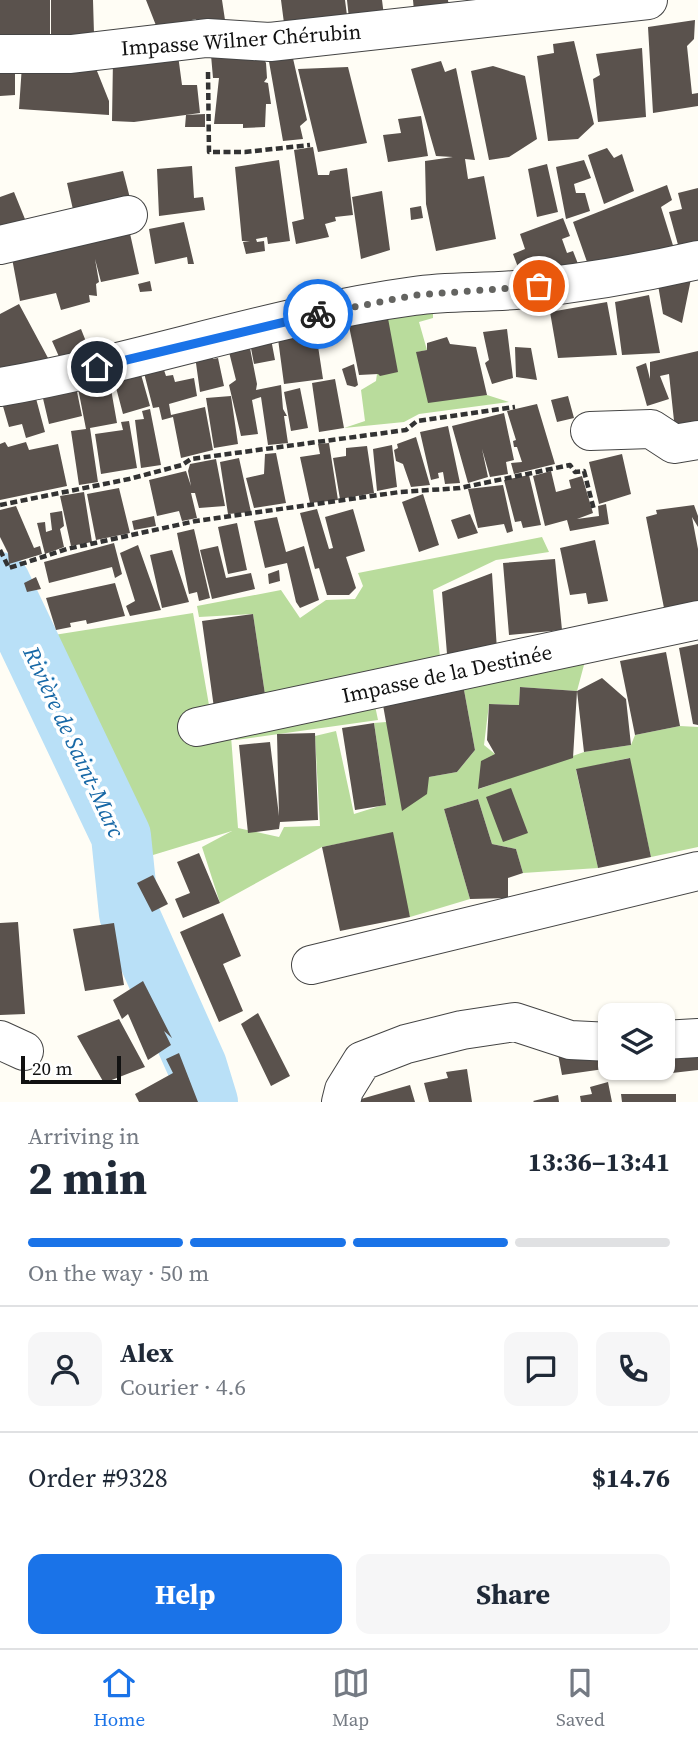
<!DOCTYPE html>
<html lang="en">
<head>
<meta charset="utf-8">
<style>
	:root { --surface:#fff; --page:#f6f6f7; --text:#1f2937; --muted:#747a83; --line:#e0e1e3; --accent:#1a73e8 }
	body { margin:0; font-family:"Source Serif 4",serif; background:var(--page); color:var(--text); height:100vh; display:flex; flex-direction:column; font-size:26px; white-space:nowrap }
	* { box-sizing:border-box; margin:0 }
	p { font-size:23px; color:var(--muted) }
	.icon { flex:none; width:38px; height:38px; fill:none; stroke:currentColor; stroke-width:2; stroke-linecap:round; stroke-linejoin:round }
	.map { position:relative; height:1102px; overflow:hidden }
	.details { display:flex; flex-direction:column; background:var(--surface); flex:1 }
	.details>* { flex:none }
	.fabs { position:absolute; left:598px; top:1003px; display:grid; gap:14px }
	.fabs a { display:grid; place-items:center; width:77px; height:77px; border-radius:14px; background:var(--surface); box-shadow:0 2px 5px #0004; font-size:35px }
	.scale { position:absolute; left:21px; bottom:18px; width:100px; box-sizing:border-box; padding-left:7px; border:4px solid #111; border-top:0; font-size:19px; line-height:24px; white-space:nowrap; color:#111; -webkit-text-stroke:5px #fff; paint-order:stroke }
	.pin { position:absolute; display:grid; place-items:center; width:60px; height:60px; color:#fff; margin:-30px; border:4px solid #fff; border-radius:50%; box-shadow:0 2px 7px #0007 }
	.courier { position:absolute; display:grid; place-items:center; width:70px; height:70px; margin:-35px; border:5px solid #1a73e8; border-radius:50%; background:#fff; color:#222; box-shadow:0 2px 9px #0007 }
	.summary em { font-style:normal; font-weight:700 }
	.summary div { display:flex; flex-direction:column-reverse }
	.summary { display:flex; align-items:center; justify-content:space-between; height:119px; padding:0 28px }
	h1 { font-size:46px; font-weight:700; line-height:52px }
	.bar { display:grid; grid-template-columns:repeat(4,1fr); gap:10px 7px; align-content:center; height:84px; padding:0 28px }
	.bar i { height:9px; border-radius:5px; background:var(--line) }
	.bar .current { background:var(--accent) }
	.bar p { grid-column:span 4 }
	.line { display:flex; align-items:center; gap:18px; padding:0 28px; border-top:2px solid var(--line) }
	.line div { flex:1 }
	.round { display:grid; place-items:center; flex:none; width:74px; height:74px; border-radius:14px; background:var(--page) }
	.button { display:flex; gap:14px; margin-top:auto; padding:14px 28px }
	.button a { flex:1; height:80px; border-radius:14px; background:var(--accent); color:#fff; font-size:28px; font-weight:700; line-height:80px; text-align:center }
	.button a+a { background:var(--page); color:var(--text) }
	.menu { display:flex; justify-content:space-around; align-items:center; height:98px; border-top:2px solid var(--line); background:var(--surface); font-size:19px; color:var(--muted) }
	.menu a { display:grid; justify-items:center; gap:4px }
	.menu .current { color:var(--accent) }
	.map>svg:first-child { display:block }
	.forest { fill:#b9dc9c }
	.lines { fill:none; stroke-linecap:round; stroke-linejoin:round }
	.river { stroke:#b9e0f7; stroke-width:60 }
	.building { fill:#5a524d }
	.street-casing { stroke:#444; stroke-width:40 }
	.path { stroke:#333; stroke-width:4.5; stroke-dasharray:7 3.5; stroke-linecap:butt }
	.street { stroke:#fff; stroke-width:38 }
	.done { stroke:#646461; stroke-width:7; stroke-dasharray:0 12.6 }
	.route { stroke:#1a73e8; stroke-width:9 }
	.labels { text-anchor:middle; stroke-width:7; stroke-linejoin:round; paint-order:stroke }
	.street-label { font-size:21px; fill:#111; stroke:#fff }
	.water-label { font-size:23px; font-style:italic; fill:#1768a6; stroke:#fff }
</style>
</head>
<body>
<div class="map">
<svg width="698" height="1102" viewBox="0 0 698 1102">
	<rect width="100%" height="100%" fill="#fffdf5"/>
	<!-- forest -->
	<path class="forest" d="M 387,301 L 433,310 L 433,318 L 419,322 L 427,350 L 417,352 L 487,395 L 509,402 L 419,414 L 404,422 L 344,428 L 365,421 L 361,390 L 376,381 Z
		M 542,537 L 549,552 L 496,560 L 433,590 L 440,657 L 266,701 L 253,614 L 199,617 L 197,606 L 281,590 L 300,618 L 326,600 L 355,599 L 363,586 L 358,573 Z
		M 193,613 L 210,711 L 373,696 L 378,720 L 236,740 L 231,736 L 238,828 L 279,837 L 284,827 L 320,826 L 315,736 L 336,731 L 354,814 L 386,804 L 374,723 L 386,722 L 429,777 L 457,772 L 475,750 L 462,679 L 588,650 L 577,691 L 520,687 L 519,705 L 489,704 L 484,745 L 495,754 L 479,789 L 584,752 L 631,745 L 635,735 L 680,726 L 698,727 L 698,847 L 651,857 L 629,758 L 576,770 L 598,868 L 523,873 L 516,849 L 492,844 L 478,799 L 444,809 L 470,899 L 410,917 L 387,834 L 322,847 L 220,903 L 202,847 L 232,831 L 130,862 L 128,834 L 35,638 Z"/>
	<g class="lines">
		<!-- river -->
		<path class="river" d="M 0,582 L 121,836 L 129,914 L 197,1066 L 208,1102"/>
	</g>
	<!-- building -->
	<path class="building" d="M 0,0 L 50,0 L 50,38 L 0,39 Z
		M 51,0 L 93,0 L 94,34 L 51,41 Z
		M 146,0 L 222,0 L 225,20 L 198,25 L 196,19 L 157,28 Z
		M 281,0 L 345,0 L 349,31 L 285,31 Z
		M 347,0 L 382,0 L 385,24 L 350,28 Z
		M 413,0 L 448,0 L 451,21 L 415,22 Z
		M 695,20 L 694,39 L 687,46 L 692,94 L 698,93 L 698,106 L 653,113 L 648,27 Z
		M 574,41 L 594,124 L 578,139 L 548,141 L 537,56 L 554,53 L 553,44 Z
		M 642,48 L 646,117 L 598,122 L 593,79 L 600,75 L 596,54 Z
		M 292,54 L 307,120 L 300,126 L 303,139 L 283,141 L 268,56 Z
		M 178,55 L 182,85 L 197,85 L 200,113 L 134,122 L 112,121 L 113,59 Z
		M 211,55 L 262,56 L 266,63 L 267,78 L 264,82 L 268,83 L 271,104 L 266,104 L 265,127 L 243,128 L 243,124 L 214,124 L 219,78 L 213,78 Z
		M 441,61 L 445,72 L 456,68 L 475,160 L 465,159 L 468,179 L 484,176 L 496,239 L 436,251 L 426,204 L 425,161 L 453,157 L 436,156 L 411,69 Z
		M 0,64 L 15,64 L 15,95 L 0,96 Z
		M 22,65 L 95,66 L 109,101 L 109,115 L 19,109 Z
		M 493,66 L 525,76 L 537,139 L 509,157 L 489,160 L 471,71 Z
		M 348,67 L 367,143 L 318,152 L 298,69 Z
		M 205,114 L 205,127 L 185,127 L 186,115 Z
		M 421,116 L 428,156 L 388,162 L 383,135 L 401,133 L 398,119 Z
		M 313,147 L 318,175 L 329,175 L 330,171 L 347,168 L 353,215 L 335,217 L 336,221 L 325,224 L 329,237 L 296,244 L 292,222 L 304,219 L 294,150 Z
		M 607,148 L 614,158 L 622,154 L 634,191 L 604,204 L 588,155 Z
		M 279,160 L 290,241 L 268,244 L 267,237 L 256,239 L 257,242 L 264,241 L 265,251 L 246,254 L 243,242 L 250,241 L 242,241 L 235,167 Z
		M 584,160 L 591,178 L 574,184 L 576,193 L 585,193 L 590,211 L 566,219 L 556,167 Z
		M 547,164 L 558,212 L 537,217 L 528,169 Z
		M 192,166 L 194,198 L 203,197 L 205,210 L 159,216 L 157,169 Z
		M 123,171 L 131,202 L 74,214 L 67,183 Z
		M 667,185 L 672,200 L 661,207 L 676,255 L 593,279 L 573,222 Z
		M 698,188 L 698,247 L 680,252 L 669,212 L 682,209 L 678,193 Z
		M 382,191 L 390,250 L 361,259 L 352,197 Z
		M 14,192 L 29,229 L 0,237 L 0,197 Z
		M 421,206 L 423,218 L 411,220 L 410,208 Z
		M 563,218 L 570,236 L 562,239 L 567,253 L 573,251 L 580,269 L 524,283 L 513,254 L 525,249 L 520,234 Z
		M 184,222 L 194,264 L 188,264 L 187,257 L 155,264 L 149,229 Z
		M 129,229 L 139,274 L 101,282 L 95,259 L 99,282 L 96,284 L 97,296 L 89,295 L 90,302 L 61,310 L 56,293 L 20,301 L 11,253 Z
		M 692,274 L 682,323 L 663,314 L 658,285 Z
		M 150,281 L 152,291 L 140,292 L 138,284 Z
		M 649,295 L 660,353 L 622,355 L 615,302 Z
		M 607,302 L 617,355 L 558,358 L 550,312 Z
		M 19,304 L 55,371 L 0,383 L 0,314 Z
		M 387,313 L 398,372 L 380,376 L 378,374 L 359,375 L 349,326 Z
		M 81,329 L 93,359 L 65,370 L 52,341 Z
		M 507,329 L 513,378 L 492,384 L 485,363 L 489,360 L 483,332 Z
		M 316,333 L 323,379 L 284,384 L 278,339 Z
		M 447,337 L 450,344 L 476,347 L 487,395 L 428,403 L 416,352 L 427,350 L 427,343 Z
		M 271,339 L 275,360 L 254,364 L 250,343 Z
		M 249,343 L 257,384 L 256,390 L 281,385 L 283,409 L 287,416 L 284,416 L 288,443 L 268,445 L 261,397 L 252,400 L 258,434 L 241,436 L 229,385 L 236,380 L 228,348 Z
		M 515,347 L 531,348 L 537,380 L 516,377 Z
		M 698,351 L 698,427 L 675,430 L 669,374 L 660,376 L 669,399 L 647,406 L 636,367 L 646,363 L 650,379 L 650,362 Z
		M 211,352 L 213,359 L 218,358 L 224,386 L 200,392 L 195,356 Z
		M 162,364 L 166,376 L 173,375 L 175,382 L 194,378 L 197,396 L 169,404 L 171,415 L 205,407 L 213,450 L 181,458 L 173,417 L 162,420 L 159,407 L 153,408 L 143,369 Z
		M 354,364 L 358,385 L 355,387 L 347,385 L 342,369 Z
		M 140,371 L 150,406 L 123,414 L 114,380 Z
		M 109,378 L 117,423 L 90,428 L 98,482 L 79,485 L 71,431 L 86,429 L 77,383 Z
		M 335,379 L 344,428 L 319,432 L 312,383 Z
		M 75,382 L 82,416 L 49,424 L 41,390 Z
		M 300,388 L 308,428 L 291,431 L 284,392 Z
		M 34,391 L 45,432 L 26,438 L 22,424 L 9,427 L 0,396 Z
		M 231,396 L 238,444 L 214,448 L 206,398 Z
		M 568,396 L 574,418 L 557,422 L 551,400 Z
		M 537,404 L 555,464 L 514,474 L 511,463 L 522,462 L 517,447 L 514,447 L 513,441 L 516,440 L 507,411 Z
		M 150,409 L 161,465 L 141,468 L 135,420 L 144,419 L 142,411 Z
		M 504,413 L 514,460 L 506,462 L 508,474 L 490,477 L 482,449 L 488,477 L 468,483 L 452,426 Z
		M 129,421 L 137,468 L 101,474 L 95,434 L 123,430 L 121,422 Z
		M 448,426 L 460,483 L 445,484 L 443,472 L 438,473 L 439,478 L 431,480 L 420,432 Z
		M 416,437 L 430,485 L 411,487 L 403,464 L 396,461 L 394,450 L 398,448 L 397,444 Z
		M 5,442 L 8,447 L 26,442 L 29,450 L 58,444 L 67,486 L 0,500 L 0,444 Z
		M 329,443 L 338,500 L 310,503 L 300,457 L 320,454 L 318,444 Z
		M 392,445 L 397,487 L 377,491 L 373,449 Z
		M 367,446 L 374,493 L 340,499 L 333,458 L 346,456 L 346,448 Z
		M 276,453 L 286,503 L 254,508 L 246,478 L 264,474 L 265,454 Z
		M 622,454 L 631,494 L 599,504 L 589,462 Z
		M 239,458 L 251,512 L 228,514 L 220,462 Z
		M 216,459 L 225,506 L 199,508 L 195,493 L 191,493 L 197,518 L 182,521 L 179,511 L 157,516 L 149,480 L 186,471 L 191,486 L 188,471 L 190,464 Z
		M 551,471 L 556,492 L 571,488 L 569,480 L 582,476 L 593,513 L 577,519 L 599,516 L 598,506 L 606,504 L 609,524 L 570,531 L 567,520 L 545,526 L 533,476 Z
		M 529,475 L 541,525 L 523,528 L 521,521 L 515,522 L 504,480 Z
		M 503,485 L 513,531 L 507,533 L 504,524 L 478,528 L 468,489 Z
		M 119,488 L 130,533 L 96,540 L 87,494 Z
		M 84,492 L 92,542 L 71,546 L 60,496 Z
		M 423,494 L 439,545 L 419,552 L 402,502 Z
		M 694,505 L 698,516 L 698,527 L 692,517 L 698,549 L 698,604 L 665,613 L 646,517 L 657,514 L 656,510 Z
		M 16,506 L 34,548 L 40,546 L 42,554 L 9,564 L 8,553 L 0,537 L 0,510 Z
		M 317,509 L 329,549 L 333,548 L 325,517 L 353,509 L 365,551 L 346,557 L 356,588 L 349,595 L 327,595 L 319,568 L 315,569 L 300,513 Z
		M 62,511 L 64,526 L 60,529 L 64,547 L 45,554 L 37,523 L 45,522 L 46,532 L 52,530 L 50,513 Z
		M 470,514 L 478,533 L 458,539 L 451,520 Z
		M 154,516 L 156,526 L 134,530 L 132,521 Z
		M 277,517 L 286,552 L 304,546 L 319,600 L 300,608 L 296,602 L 287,563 L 265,568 L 254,521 Z
		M 237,523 L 247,570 L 228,574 L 218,527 Z
		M 194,529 L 210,598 L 199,601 L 197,592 L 189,594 L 177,533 Z
		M 595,540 L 608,601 L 588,604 L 586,593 L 570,595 L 560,548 Z
		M 114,543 L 122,574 L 115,578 L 112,567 L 49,583 L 44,562 Z
		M 138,545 L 161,610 L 130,616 L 126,606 L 135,601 L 120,553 Z
		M 218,546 L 226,578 L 251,573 L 255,589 L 212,599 L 200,550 Z
		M 172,550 L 189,602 L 162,608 L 150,555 Z
		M 555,559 L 562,630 L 509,635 L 503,563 Z
		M 279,570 L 280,581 L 269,584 L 268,574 Z
		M 492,573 L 497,650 L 447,654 L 442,592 Z
		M 36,577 L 41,589 L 27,592 L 24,583 Z
		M 115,583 L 125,616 L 87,624 L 86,620 L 70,623 L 71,627 L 56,630 L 46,598 Z
		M 253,614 L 266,701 L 214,708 L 202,621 Z
		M 698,644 L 698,725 L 693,724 L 679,648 Z
		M 666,652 L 680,726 L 635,735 L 620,661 Z
		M 602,678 L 626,699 L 631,745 L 584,752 L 577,691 L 573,758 L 478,789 L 481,761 L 495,754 L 487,740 L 489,704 L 519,705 L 520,687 L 577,691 Z
		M 462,679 L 475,750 L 457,772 L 429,777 L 427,794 L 402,811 L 381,694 Z
		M 374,723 L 386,805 L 355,810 L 342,728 Z
		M 315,733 L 318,820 L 280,822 L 279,829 L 248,833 L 239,745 L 270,742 L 279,816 L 277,734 Z
		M 630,758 L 651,857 L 598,868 L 576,769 Z
		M 511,788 L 528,833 L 503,842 L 486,797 Z
		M 478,799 L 492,844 L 516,849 L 523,873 L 508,878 L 508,898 L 470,899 L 444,809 Z
		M 393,832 L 410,917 L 340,931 L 322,847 Z
		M 199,853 L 220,903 L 183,918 L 175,899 L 190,893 L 177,862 Z
		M 153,875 L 168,904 L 152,912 L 137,883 Z
		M 223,913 L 241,956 L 223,964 L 243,1011 L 219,1022 L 180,932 Z
		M 18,922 L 25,1014 L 0,1015 L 0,923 Z
		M 114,923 L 124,985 L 85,991 L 73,929 Z
		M 143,981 L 172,1038 L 164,1031 L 171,1045 L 148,1060 L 128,1014 L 122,1019 L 113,1000 Z
		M 258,1013 L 290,1076 L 271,1086 L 241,1024 Z
		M 119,1019 L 145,1067 L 104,1083 L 77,1036 Z
		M 698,1022 L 698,1070 L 672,1073 L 665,1028 Z
		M 611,1041 L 611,1068 L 562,1075 L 557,1049 Z
		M 663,1051 L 666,1051 L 669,1072 L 624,1077 L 622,1068 L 663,1068 Z
		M 179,1053 L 198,1102 L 139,1102 L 135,1094 L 173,1073 L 166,1059 Z
		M 467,1069 L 472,1102 L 429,1102 L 424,1083 L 448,1078 L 446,1072 Z
		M 608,1082 L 612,1102 L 581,1102 L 580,1096 L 592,1094 L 590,1087 Z
		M 410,1085 L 415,1102 L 354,1102 L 354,1101 Z
		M 621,1094 L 676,1094 L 676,1102 L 622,1102 Z
		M 558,1095 L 559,1102 L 534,1102 L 533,1101 Z"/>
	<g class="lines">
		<defs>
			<path id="street" d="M 0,54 L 71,54 L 207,38 L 270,42 L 648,0
				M 0,245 L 128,215
				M 0,387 C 139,363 274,315 414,296 C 447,291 482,293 515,290 C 576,284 638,274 698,260
				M 590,431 L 651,429 L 674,444 L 698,440
				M 197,727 L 698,620
				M 311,965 L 698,871
				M 0,1040 L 24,1051
				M 663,1040 L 698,1038
				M 341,1102 L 344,1090 L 362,1061 L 406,1044 L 462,1030 L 515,1022 L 570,1040 L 611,1042"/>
		</defs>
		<!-- street casing -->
		<use href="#street" class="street-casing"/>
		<!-- path -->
		<path class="path" d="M 208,72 L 209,152 L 245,152 L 310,145
			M 0,505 L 129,479 L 182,465 L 191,459 L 406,430 L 417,421 L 515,407
			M 0,550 L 9,568 L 67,549 L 196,521 L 400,492 L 460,488 L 570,465 L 575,472 L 584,471 L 594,510"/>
		<!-- street -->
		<use href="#street" class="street"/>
	</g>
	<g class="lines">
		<!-- done -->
		<path class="done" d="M 318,314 L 416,295 L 539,286"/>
		<!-- route -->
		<path class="route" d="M 97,367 L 318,314"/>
	</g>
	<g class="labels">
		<!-- street labels -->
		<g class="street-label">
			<text transform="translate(241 40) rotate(-4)" y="7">Impasse Wilner Chérubin</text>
			<text transform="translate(447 674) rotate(-12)" y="7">Impasse de la Destinée</text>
		</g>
		<!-- water labels -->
		<g class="water-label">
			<text transform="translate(74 742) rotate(65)" y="8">Rivière de Saint-Marc</text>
		</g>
	</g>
</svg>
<div class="fabs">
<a><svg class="icon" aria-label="layers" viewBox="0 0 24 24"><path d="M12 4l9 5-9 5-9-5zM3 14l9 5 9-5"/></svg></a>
</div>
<div class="scale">20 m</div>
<div class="pin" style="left:539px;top:286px;background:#ea580c"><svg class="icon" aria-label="bag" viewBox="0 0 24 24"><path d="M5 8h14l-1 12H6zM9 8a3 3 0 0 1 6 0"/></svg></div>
<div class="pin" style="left:97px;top:367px;background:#1f2937"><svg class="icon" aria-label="home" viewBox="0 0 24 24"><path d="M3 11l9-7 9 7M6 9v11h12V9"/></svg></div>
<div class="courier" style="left:318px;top:314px"><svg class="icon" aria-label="bike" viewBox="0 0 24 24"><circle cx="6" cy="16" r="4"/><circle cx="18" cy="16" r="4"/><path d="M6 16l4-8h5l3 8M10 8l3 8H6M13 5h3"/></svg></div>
</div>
<section class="details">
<div class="summary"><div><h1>2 min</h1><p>Arriving in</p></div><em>13:36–13:41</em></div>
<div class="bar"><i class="current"></i><i class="current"></i><i class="current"></i><i></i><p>On the way · 50 m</p></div>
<div class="line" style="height:126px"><a class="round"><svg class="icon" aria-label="person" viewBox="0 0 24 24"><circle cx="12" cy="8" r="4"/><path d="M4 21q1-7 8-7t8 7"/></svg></a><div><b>Alex</b><p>Courier · 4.6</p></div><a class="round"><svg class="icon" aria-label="chat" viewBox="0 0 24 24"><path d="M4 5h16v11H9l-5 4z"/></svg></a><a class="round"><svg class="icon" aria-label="phone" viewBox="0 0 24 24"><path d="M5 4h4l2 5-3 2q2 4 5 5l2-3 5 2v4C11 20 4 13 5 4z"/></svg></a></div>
<div class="line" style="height:91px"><div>Order #9328</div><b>$14.76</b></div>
<div class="button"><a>Help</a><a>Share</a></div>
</section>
<nav class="menu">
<a class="current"><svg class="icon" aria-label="home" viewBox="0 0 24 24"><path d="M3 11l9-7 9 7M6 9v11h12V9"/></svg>Home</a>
<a><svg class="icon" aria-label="map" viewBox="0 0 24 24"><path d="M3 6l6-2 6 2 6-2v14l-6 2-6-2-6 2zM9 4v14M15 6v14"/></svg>Map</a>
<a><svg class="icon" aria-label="saved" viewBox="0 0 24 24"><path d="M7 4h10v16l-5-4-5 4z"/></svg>Saved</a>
</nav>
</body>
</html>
